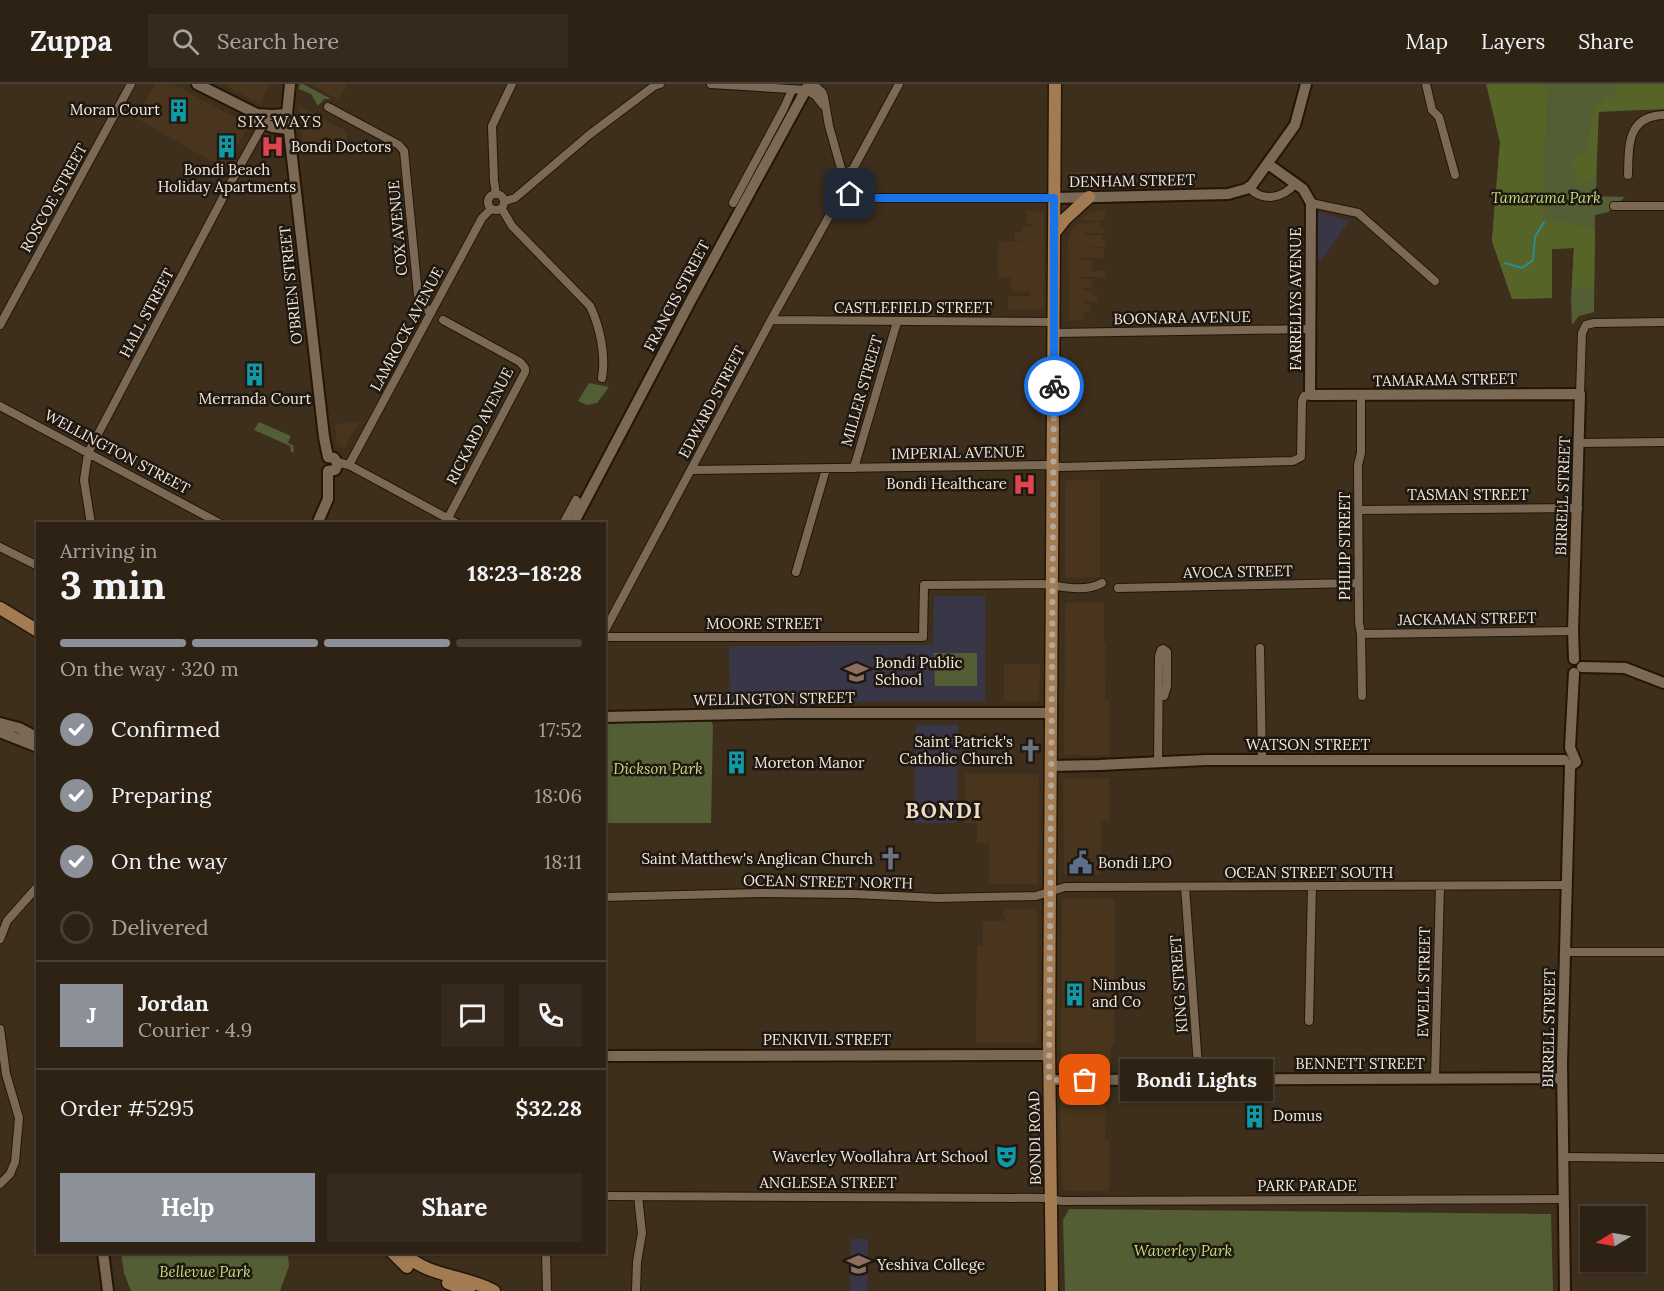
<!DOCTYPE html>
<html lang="en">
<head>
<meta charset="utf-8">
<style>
	:root { --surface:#2e2215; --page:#362a1e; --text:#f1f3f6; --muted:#a7a4a0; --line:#493f34; --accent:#8c9099 }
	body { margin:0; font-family:Lora,serif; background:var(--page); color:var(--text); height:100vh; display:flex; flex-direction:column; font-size:22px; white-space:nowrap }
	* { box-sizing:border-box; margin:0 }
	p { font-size:20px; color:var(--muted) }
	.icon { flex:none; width:33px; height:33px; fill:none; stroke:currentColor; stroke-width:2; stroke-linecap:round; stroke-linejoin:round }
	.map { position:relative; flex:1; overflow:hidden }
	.sheet { position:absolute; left:36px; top:438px; width:570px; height:732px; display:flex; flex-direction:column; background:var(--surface); border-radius:0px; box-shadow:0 2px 4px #0004,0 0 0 2px var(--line) }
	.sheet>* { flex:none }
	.needle { width:39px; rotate:260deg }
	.tools { position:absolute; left:1580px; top:1122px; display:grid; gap:12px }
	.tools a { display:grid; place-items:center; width:66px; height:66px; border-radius:0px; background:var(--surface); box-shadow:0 2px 4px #0004,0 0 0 2px var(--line); font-size:30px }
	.pin { position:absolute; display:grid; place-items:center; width:51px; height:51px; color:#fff; margin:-26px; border-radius:12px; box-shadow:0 3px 9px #0006 }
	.courier { position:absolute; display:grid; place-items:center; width:60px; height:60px; margin:-30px; border:4px solid #1a73e8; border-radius:50%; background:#fff; color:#222; box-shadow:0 2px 8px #0007 }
	.bubble { position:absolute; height:42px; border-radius:0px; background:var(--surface); box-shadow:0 2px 4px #0004,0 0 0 2px var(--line); font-size:20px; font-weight:800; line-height:42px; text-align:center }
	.overview em { font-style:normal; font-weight:800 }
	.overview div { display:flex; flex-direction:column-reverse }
	.overview { display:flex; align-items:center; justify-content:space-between; height:102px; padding:0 24px }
	h1 { font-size:39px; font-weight:800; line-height:45px }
	.bar { display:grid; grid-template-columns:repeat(4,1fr); gap:9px 6px; align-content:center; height:72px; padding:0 24px }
	.bar i { height:8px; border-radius:4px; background:var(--line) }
	.bar .current { background:var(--accent) }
	.bar p { grid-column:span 4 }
	.line { display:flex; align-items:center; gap:15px; padding:0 24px; border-top:2px solid var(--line) }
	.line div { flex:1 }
	.round { display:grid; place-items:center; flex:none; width:63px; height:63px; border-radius:0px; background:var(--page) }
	ol { padding:0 24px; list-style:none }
	li { display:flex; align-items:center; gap:18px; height:66px }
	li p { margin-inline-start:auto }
	li .icon { padding:6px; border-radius:50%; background:var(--accent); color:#fff; stroke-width:4 }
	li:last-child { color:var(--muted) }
	li i { width:33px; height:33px; border:3px solid var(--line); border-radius:50% }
	.cta { display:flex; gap:12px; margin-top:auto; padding:12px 24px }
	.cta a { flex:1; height:69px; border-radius:0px; background:var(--accent); color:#fff; font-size:24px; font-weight:800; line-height:69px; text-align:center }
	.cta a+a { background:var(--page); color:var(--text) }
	header { display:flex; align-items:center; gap:36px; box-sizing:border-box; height:84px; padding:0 30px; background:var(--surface); border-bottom:2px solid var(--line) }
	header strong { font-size:28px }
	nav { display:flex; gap:33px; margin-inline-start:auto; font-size:21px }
	.search { width:420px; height:54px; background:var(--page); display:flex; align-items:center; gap:15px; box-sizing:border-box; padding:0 21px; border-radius:0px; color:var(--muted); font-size:22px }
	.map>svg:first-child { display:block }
	.built { fill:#49351d }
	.education { fill:#393648 }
	.green { fill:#535e35 }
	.forest { fill:#566527 }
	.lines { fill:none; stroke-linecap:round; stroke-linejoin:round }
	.stream { stroke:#298d92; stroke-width:2 }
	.street-casing { stroke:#241605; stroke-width:10 }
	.secondary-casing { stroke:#241605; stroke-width:14 }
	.primary-casing { stroke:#241605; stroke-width:15 }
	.street { stroke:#7b6955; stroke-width:8 }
	.secondary { stroke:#7b6955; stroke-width:10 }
	.primary { stroke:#a37b53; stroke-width:12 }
	.done { stroke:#b4a89a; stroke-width:6; stroke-dasharray:0 10.8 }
	.route { stroke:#1a73e8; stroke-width:8 }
	.labels { text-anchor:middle; stroke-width:5; stroke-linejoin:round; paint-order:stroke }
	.poi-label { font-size:15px; fill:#f3e9de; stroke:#1f1810; text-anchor:start }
	.street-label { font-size:15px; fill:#f3e9de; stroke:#1f1810 }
	.park-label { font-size:15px; font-style:italic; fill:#c4dd82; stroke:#1f1810 }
	.neighbourhood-label { font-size:16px; letter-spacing:1.5px; fill:#f0dbc5; stroke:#1f1810 }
	.district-label { font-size:21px; font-weight:bold; letter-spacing:1.5px; fill:#f0dbc5; stroke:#1f1810 }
</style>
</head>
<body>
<header>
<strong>Zuppa</strong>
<div class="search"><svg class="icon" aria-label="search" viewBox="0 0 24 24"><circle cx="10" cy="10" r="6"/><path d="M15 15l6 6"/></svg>Search here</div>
<nav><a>Map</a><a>Layers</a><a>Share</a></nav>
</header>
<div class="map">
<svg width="1664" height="1207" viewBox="0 0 1664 1207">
	<rect width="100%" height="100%" fill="#3e2e1c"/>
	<!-- built -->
	<path class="built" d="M 155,0 L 173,0 L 249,41 L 225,85 L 136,34 Z
		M 223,0 L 270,0 L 261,18 L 258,19 Z
		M 310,0 L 347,0 L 339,16 Z
		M 298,21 L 346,47 L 348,63 L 304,68 Z
		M 1066,88 L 1102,88 L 1102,97 L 1094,97 L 1094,102 L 1067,103 Z
		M 1106,125 L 1105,136 L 1080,137 L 1088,129 Z
		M 1024,126 L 1044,128 L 1044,226 L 1008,226 L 1008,212 L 1030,212 L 1031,208 L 1011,207 L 1011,194 L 998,194 L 998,158 L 1025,157 L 1015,156 L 1015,148 L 1022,148 L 1023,143 L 1033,143 L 1033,140 L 1026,140 L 1026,130 Z
		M 1100,138 L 1100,144 L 1105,144 L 1105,149 L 1084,149 L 1084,151 L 1102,151 L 1102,156 L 1105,157 L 1105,163 L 1079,163 L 1104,164 L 1104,174 L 1079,174 L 1078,176 L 1092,176 L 1092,187 L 1105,187 L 1105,193 L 1082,193 L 1082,195 L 1092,195 L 1092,203 L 1083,204 L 1083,206 L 1093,207 L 1093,212 L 1097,211 L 1097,217 L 1082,217 L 1082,219 L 1090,220 L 1090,229 L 1082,228 L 1082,230 L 1085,231 L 1084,236 L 1069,237 L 1068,157 L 1073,144 L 1078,140 Z
		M 359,337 L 344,365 L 337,361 L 335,341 Z
		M 1100,395 L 1100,493 L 1067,494 L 1065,492 L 1065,398 L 1068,396 Z
		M 1104,518 L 1104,560 L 1106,560 L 1105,616 L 1109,616 L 1109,672 L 1064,671 L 1065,519 Z
		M 1004,580 L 1040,580 L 1039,617 L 1004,617 Z
		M 965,690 L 1039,690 L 1038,800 L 989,800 L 989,759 L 977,759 L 977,739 L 964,739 Z
		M 1063,694 L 1109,694 L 1109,737 L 1101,738 L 1101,790 L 1064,790 Z
		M 1062,815 L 1115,815 L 1114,960 L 1111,960 L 1111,984 L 1062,984 L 1061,982 Z
		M 1003,825 L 1038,825 L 1037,959 L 976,959 L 977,862 L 983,861 L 983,837 L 1005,837 L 1005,833 L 1003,833 Z
		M 1060,1008 L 1106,1008 L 1105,1057 L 1109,1057 L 1109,1107 L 1066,1107 L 1062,1103 Z"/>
	<!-- education -->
	<path class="education" d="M 1320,128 L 1349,137 L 1321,177 L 1318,174 L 1318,129 Z
		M 937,512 L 985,512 L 985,617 L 730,619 L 729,562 L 933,561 L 934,514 Z
		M 916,641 L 958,641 L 957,739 L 914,739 Z
		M 851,1155 L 868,1155 L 867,1207 L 850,1207 Z"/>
	<!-- green -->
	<path class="green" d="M 300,0 L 303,0 L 331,15 L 324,15 L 318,22 L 311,10 L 299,5 Z
		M 1486,0 L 1664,0 L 1664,25 L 1598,28 L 1596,112 L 1625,113 L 1608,128 L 1595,131 L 1594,228 L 1579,232 L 1572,241 L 1571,215 L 1574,164 L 1552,165 L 1552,214 L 1512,215 L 1492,157 L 1500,58 Z
		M 589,299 L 609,303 L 597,319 L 587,321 L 578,317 Z
		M 259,338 L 291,352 L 288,359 L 293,361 L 294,368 L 291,368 L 290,362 L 254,346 Z
		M 934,569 L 977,569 L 977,602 L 935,602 Z
		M 707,630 L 713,641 L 711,739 L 605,739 L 604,633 Z
		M 1069,1125 L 1551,1130 L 1553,1207 L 1065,1207 L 1063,1136 Z
		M 121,1169 L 288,1169 L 289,1182 L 280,1207 L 131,1207 L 124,1189 Z"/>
	<!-- forest -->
	<path class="forest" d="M 1491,0 L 1542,0 L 1547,6 L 1543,138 L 1566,138 L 1595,145 L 1594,204 L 1572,205 L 1574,164 L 1552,165 L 1552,214 L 1512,215 L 1492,157 L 1500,58 L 1487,2 Z
		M 1620,0 L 1664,0 L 1664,25 L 1599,27 L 1596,93 L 1579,103 L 1572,78 L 1587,66 L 1594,23 L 1607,11 L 1614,14 Z"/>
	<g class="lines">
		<!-- stream -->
		<path class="stream" d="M 1505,179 L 1522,184 L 1533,176 L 1535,153 L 1544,138"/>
		<defs>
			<path id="street" d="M 711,0 L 806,6 L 815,11 L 823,21
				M 813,0 L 822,8 L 824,13 L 829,42 L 846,102 C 852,116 866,114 879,114 L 1054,114
				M 1426,0 L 1432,26 L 1439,33 L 1455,91
				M 328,23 L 399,61 L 404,67 L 418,211 L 422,221 L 431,229
				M 843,90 L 853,85 L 899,0
				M 1628,91 C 1629,63 1626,32 1664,31
				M 1249,103 C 1262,119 1283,114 1295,100
				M488 118a8 8 0 1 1 16 0a8 8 0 1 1-16 0Z
				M 496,110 L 494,97 L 492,42 L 512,0
				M 505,117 L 515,114 L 589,51 L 654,2 L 660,0
				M 733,119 L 784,24 L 792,6
				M 1311,119 L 1358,129 L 1435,197
				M 1614,122 L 1664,122
				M 502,125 L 512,142 L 590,222 C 600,243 606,271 602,294
				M 443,236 L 520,278 L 525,284 L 525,288 L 448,434
				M 771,236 L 1055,238
				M 0,241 L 131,0
				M 1055,249 L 1310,245
				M 1580,310 L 1582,249 L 1586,241 L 1594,239 L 1664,238
				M 1361,311 L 1361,369 L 1358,381 L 1359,539 L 1361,550 L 1362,612
				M 0,322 L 221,440
				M 1579,359 L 1664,358
				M 337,378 L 349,381 L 458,440
				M 349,381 L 482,134 L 491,125
				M 854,384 L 897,238
				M 691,386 L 1046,381 L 1061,383 L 1293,377 L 1301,373 L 1302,317 L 1304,312 L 1310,311
				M 1359,426 L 1578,424
				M 91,440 L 84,396 L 88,369 L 237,87 L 264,39
				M 563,440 L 576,416
				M 0,463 L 38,482
				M 796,488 L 826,385
				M 1118,504 L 1359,499
				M 604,548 L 771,236 L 846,102
				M 1361,550 L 1573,547
				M 604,553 L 923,553 L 924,501 L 1042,500 C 1060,502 1085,509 1102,499
				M 1260,564 L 1262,676
				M 1158,678 L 1159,572 L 1161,566 L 1163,565 L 1167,568 L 1167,602 L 1164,612 L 1159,613
				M 1185,803 L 1199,996
				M 604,813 L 760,809 L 854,810 L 938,814 L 1036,812 L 1065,803 L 1567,801
				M 0,855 L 7,837 L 38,802
				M 1566,868 L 1664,868
				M 1309,937 L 1312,802
				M 0,945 L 6,990 L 19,1034 L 15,1078 L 10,1090 L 0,1100
				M 1435,994 L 1440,802
				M 1563,1073 L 1664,1074
				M 604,1112 L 1044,1114 L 1062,1117 L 1564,1115
				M 546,1168 L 547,1207
				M 636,1207 L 637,1178 L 642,1149 L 638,1112"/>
			<path id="secondary" d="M 197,0 L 257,30 L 272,31 L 287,30
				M 290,0 L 287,30 L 324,353 L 328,373
				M 250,32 L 272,43 L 288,45
				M 1268,80 L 1303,105 L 1311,119 L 1310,311 L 1580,310 L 1573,547 L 1574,575
				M 1054,114 L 1228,110 L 1246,105 L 1252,101 L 1295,41 L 1306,0
				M 328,387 L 335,386 L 338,380 L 334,374 L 328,373
				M 317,440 L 328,415 L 328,387
				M 573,440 L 690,218 L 809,0
				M 1582,583 L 1625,584 L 1664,599
				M 604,633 L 785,629 L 1052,629
				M 0,639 L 19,644 L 38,654
				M 0,648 L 38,663
				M 1051,682 L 1099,681 L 1206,676 L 1564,676
				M 1570,682 L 1576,678 L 1570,664 L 1574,589
				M 604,972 L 1049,971
				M 1049,996 L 1562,994
				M 103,1168 L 108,1207
				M 1565,1207 L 1562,980 L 1570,682"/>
			<path id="primary" d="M 1054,149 L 1065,135 L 1089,113
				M 0,524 L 38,547
				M 392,1168 L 407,1183
				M 403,1168 C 426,1193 465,1191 494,1207
				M 448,1199 L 469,1207
				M 1052,1207 L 1049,960 L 1055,0"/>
		</defs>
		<!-- street casing -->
		<use href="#street" class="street-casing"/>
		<!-- secondary casing -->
		<use href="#secondary" class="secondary-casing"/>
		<!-- primary casing -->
		<use href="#primary" class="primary-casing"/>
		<!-- street -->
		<use href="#street" class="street"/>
		<!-- secondary -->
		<use href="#secondary" class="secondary"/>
		<!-- primary -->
		<use href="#primary" class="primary"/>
	</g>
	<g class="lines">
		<!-- done -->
		<path class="done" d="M 1054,302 L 1049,996 L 1085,996"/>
		<!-- route -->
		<path class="route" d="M 850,110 L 862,114 L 1054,114 L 1054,302"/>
	</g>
	<!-- icons -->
	<defs>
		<symbol id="building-bare" viewBox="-9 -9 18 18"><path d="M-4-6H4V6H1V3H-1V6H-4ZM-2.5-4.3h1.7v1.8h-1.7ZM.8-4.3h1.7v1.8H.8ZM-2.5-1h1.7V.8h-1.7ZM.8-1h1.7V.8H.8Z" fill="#0f9aa8" stroke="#1f1810" stroke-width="2.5" paint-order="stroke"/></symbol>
		<symbol id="hospital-bare" viewBox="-9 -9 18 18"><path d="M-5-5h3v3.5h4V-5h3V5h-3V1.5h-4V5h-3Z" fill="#e0444e" stroke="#1f1810" stroke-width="2.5" paint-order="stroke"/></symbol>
		<symbol id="school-bare" viewBox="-9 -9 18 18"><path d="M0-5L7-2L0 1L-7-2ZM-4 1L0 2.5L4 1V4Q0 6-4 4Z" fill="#8d6e63" stroke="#1f1810" stroke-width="2.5" paint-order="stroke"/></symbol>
		<symbol id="church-bare" viewBox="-9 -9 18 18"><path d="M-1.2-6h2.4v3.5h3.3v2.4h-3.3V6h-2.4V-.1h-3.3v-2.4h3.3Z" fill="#6b7280" stroke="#1f1810" stroke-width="2.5" paint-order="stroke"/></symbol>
		<symbol id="civic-bare" viewBox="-9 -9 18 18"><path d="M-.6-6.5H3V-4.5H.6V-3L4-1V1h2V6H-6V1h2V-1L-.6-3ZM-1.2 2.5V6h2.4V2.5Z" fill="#5c6f8a" stroke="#1f1810" stroke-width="2.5" paint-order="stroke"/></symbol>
		<symbol id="theatre-bare" viewBox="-9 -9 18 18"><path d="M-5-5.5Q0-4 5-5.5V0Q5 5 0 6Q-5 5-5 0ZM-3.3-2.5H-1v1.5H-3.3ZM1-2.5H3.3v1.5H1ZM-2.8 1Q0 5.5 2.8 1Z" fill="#0f9aa8" stroke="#1f1810" stroke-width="2.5" paint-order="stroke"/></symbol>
		<symbol id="university-bare" viewBox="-9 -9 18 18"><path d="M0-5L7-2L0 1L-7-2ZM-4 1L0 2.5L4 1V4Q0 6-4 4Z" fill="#8d6e63" stroke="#1f1810" stroke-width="2.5" paint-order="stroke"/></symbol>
	</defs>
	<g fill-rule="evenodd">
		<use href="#building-bare" x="162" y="10" width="33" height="33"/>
		<use href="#building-bare" x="210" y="46" width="33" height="33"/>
		<use href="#hospital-bare" x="256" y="46" width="33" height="33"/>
		<use href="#building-bare" x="238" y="274" width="33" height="33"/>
		<use href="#hospital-bare" x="1008" y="384" width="33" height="33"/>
		<use href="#school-bare" x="840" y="572" width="33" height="33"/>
		<use href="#church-bare" x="1014" y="650" width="33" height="33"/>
		<use href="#building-bare" x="720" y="662" width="33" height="33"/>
		<use href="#church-bare" x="874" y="758" width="33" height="33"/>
		<use href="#civic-bare" x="1064" y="762" width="33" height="33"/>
		<use href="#building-bare" x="1058" y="894" width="33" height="33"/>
		<use href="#building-bare" x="1238" y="1016" width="33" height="33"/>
		<use href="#theatre-bare" x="990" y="1056" width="33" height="33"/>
		<use href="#university-bare" x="842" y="1164" width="33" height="33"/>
	</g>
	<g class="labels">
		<!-- poi labels -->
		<g class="poi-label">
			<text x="160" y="31" text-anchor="end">Moran Court</text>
			<text x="291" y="68">Bondi Doctors</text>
			<text x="227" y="91" text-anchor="middle">Bondi Beach<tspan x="227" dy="17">Holiday Apartments</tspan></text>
			<text x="255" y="320" text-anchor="middle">Merranda Court</text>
			<text x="1007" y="405" text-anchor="end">Bondi Healthcare</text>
			<text x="875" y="584">Bondi Public<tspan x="875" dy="17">School</tspan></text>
			<text x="1013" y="663" text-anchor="end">Saint Patrick's<tspan x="1013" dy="17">Catholic Church</tspan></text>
			<text x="754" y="684">Moreton Manor</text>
			<text x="873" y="780" text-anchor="end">Saint Matthew's Anglican Church</text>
			<text x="1098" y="784">Bondi LPO</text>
			<text x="1092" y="906">Nimbus<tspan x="1092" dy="17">and Co</tspan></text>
			<text x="1273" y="1037">Domus</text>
			<text x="988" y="1078" text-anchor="end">Waverley Woollahra Art School</text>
			<text x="877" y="1186">Yeshiva College</text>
		</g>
		<!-- street labels -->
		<g class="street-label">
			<text transform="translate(1132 97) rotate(-1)" y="5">DENHAM STREET</text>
			<text transform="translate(54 114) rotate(-61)" y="5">ROSCOE STREET</text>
			<text transform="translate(398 144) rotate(-95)" y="5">COX AVENUE</text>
			<text transform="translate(291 201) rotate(-96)" y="5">O'BRIEN STREET</text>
			<text transform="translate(677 212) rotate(-62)" y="5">FRANCIS STREET</text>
			<text transform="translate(1296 215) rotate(-90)" y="5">FARRELLYS AVENUE</text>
			<text x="913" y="229">CASTLEFIELD STREET</text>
			<text transform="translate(147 229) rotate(-62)" y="5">HALL STREET</text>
			<text transform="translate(1182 234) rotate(-1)" y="5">BOONARA AVENUE</text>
			<text transform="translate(407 245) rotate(-62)" y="5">LAMROCK AVENUE</text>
			<text transform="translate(1445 296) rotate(-1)" y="5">TAMARAMA STREET</text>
			<text transform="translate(862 307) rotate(-74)" y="5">MILLER STREET</text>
			<text transform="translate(712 318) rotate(-62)" y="5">EDWARD STREET</text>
			<text transform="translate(480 342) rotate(-63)" y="5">RICKARD AVENUE</text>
			<text transform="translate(117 368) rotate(28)" y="5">WELLINGTON STREET</text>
			<text transform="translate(958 369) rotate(-1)" y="5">IMPERIAL AVENUE</text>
			<text x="1468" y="416">TASMAN STREET</text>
			<text transform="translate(1563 412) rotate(-88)" y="5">BIRRELL STREET</text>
			<text transform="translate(1345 462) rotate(-90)" y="5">PHILIP STREET</text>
			<text transform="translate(1238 488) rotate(-1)" y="5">AVOCA STREET</text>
			<text transform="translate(1467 535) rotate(-1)" y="5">JACKAMAN STREET</text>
			<text x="764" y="545">MOORE STREET</text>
			<text transform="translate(774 615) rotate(-1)" y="5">WELLINGTON STREET</text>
			<text x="1308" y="666">WATSON STREET</text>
			<text x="1309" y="794">OCEAN STREET SOUTH</text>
			<text transform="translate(828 798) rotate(1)" y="5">OCEAN STREET NORTH</text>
			<text transform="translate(1424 898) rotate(-89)" y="5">EWELL STREET</text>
			<text transform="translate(1179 900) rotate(-94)" y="5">KING STREET</text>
			<text transform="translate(1549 944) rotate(-89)" y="5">BIRRELL STREET</text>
			<text x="827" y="961">PENKIVIL STREET</text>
			<text x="1360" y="985">BENNETT STREET</text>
			<text transform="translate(1035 1054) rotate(-91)" y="5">BONDI ROAD</text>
			<text x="828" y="1104">ANGLESEA STREET</text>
			<text x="1307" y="1107">PARK PARADE</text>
		</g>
		<!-- park labels -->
		<g class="park-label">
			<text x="1546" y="119">Tamarama Park</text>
			<text x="658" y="690">Dickson Park</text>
			<text x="1183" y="1172">Waverley Park</text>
			<text x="205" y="1193">Bellevue Park</text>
		</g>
		<!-- neighbourhood labels -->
		<g class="neighbourhood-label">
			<text x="280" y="43">SIX WAYS</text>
		</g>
		<!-- district labels -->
		<g class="district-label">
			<text x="944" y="734">BONDI</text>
		</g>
	</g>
</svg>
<div class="tools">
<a><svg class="needle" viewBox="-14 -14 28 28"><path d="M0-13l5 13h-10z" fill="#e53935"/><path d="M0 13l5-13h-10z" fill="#a7a4a0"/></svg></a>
</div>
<div class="pin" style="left:1085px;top:996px;background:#ea580c"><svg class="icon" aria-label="bag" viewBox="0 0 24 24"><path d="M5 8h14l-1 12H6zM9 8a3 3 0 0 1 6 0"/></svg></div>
<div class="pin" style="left:850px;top:110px;background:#1f2937"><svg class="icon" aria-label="home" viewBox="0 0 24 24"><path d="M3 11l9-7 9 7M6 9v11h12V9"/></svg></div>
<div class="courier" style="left:1054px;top:302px"><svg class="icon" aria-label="bike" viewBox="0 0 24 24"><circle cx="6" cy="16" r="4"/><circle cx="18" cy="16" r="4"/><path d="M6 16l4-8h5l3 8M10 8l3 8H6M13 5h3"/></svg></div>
<div class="bubble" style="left:1120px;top:975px;width:153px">Bondi Lights</div>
<section class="sheet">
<div class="overview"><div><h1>3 min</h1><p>Arriving in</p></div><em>18:23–18:28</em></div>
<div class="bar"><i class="current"></i><i class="current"></i><i class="current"></i><i></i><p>On the way · 320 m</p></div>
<ol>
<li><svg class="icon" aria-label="check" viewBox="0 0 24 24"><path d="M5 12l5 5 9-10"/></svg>Confirmed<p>17:52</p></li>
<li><svg class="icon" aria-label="check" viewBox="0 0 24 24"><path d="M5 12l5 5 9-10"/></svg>Preparing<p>18:06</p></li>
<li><svg class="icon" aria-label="check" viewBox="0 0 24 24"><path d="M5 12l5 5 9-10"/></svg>On the way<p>18:11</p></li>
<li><i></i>Delivered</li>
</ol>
<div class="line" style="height:108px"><b class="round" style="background:var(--accent);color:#fff">J</b><div><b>Jordan</b><p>Courier · 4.9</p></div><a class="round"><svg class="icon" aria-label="chat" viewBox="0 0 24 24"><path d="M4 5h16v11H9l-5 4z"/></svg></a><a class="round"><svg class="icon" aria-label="phone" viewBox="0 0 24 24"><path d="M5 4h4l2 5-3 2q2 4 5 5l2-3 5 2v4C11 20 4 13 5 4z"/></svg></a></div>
<div class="line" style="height:78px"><div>Order #5295</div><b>$32.28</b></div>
<div class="cta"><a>Help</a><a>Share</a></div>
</section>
</div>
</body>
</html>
